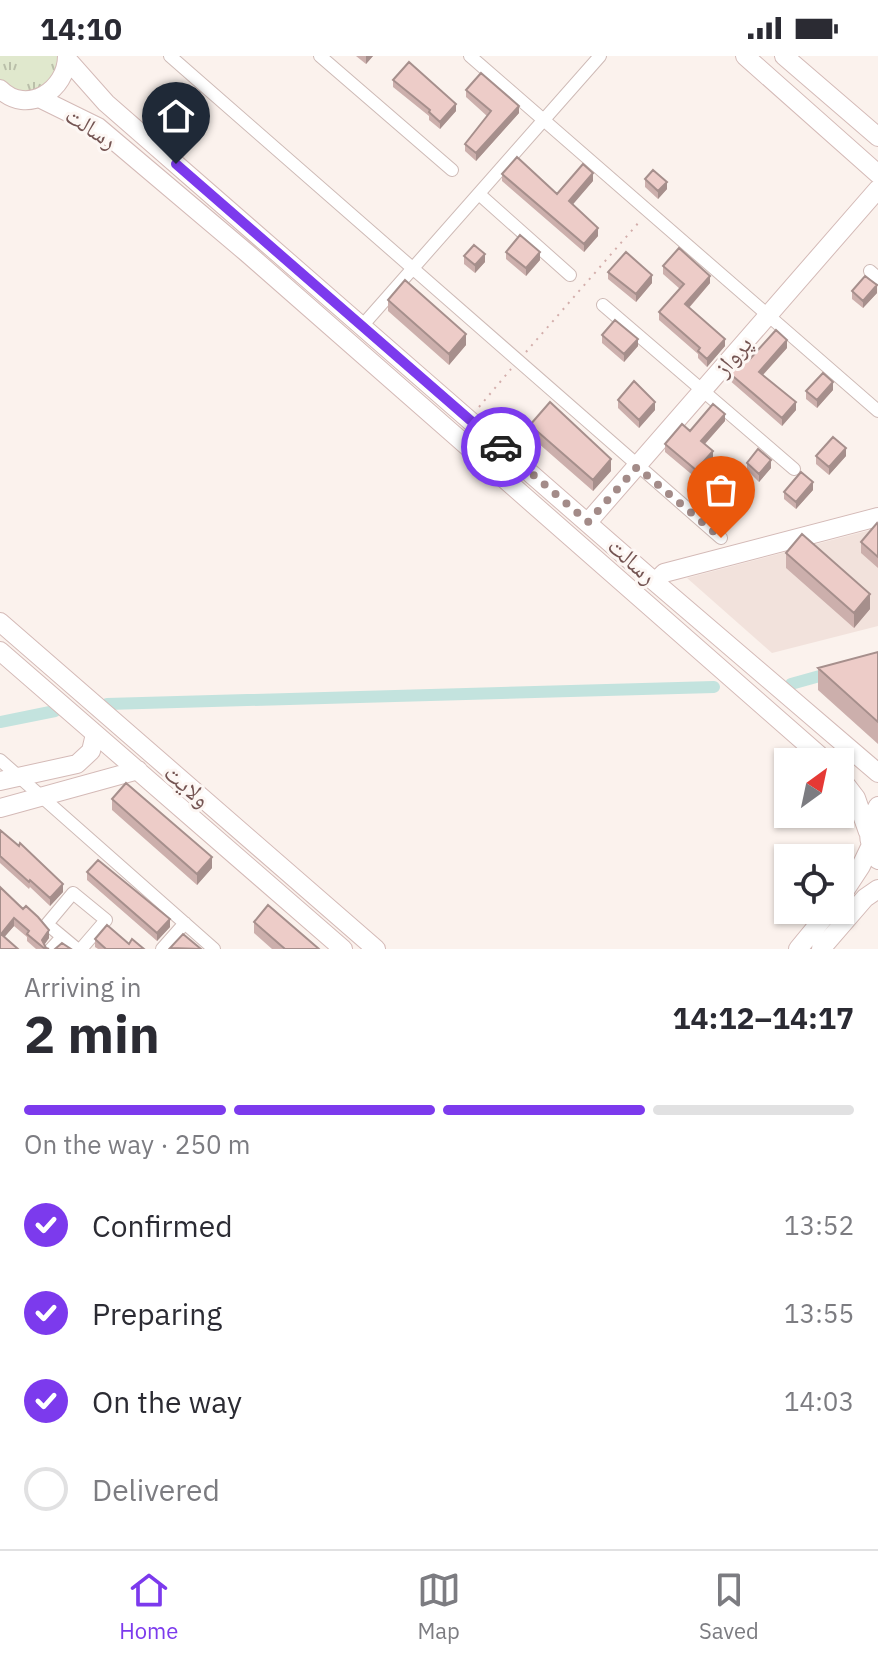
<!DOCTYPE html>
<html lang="en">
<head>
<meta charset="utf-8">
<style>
	:root { --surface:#fff; --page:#f7f7f7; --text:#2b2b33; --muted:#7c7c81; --line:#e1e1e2; --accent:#7c3aed }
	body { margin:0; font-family:"IBM Plex Sans","Noto Naskh Arabic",sans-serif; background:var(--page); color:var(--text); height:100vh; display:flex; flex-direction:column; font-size:30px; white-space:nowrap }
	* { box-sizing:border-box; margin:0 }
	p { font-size:26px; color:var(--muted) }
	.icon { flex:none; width:44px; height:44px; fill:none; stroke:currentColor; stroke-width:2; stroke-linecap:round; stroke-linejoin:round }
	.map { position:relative; height:893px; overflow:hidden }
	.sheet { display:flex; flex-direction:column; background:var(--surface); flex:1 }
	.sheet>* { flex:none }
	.needle { width:52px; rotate:33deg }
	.controls { position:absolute; left:774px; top:692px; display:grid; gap:16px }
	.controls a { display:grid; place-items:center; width:80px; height:80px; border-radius:0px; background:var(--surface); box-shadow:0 2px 6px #0004; font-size:40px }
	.pin { position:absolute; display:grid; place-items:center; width:68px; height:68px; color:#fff; margin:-82px -34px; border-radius:50% 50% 50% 0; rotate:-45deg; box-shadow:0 0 8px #0007 }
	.pin .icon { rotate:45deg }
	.courier { position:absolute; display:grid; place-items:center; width:80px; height:80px; margin:-40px; border:6px solid #7c3aed; border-radius:50%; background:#fff; color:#222; box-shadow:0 2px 10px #0007 }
	.headline em { font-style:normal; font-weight:700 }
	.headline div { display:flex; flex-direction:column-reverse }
	.headline { display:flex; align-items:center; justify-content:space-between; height:136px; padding:0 24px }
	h1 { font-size:52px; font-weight:700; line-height:60px }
	.bar { display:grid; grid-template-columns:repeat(4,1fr); gap:12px 8px; align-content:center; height:96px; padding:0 24px }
	.bar i { height:10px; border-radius:6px; background:var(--line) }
	.bar .current { background:var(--accent) }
	.bar p { grid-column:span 4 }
	ol { padding:0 24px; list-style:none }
	li { display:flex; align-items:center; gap:24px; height:88px }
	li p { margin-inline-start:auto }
	li .icon { padding:8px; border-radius:50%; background:var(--accent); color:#fff; stroke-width:4 }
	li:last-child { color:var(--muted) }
	li i { width:44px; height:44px; border:4px solid var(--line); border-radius:50% }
	.status { display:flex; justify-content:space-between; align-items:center; height:56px; padding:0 40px; background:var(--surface); direction:ltr }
	.status svg { height:22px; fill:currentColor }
	.tab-bar { display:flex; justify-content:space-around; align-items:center; height:112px; border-top:2px solid var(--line); background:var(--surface); font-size:22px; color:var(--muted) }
	.tab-bar a { display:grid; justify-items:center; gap:4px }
	.tab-bar .current { color:var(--accent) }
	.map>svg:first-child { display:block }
	.residential { fill:#f2e2dc }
	.grass { fill:url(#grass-tufts) }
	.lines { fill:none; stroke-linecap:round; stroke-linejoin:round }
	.canal { stroke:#c3e3de; stroke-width:12 }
	.street-casing { stroke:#cebab6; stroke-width:14 }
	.secondary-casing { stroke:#d4bab7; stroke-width:20 }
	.path { stroke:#d3aeab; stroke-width:2; stroke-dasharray:2 6; stroke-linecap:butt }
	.street { stroke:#fff; stroke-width:12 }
	.secondary { stroke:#fff; stroke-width:18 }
	.wall { fill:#ccafac }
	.shaded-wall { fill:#a68f8c }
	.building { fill:#edccc8; stroke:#a68f8c; stroke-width:2 }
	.done { stroke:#a38b88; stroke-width:8; stroke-dasharray:0 14.4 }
	.route { stroke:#7c3aed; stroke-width:10 }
	.labels { text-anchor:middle; stroke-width:6; stroke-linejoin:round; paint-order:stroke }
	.street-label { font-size:24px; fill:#745452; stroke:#fdf7f4 }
</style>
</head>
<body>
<div class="status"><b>14:10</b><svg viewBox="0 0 49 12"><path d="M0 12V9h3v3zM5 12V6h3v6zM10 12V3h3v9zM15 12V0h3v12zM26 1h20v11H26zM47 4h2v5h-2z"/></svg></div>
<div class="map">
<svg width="878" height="893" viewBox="0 0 878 893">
	<defs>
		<pattern id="grass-tufts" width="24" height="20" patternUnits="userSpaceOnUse" patternTransform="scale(2)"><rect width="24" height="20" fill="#e0e8cd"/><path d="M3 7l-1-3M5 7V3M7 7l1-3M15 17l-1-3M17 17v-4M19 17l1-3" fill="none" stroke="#babfa9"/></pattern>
	</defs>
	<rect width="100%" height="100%" fill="#fbf2ed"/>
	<!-- residential -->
	<path class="residential" d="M 878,472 L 878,570 L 772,597 L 687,522 Z"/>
	<!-- grass -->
	<path class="grass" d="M 0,0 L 60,0 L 57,20 L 29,38 L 0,27 Z"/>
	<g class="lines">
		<!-- canal -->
		<path class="canal" d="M 791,628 L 834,616
			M 107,648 L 714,631
			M 0,666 L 55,655"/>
		<defs>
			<path id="street" d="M 170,0 L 721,482
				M 320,0 L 452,114
				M 470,0 L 878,355
				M 479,138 L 570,219
				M 870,215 L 878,222
				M 603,249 L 794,413
				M 362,270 L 600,0
				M 0,704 L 214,893
				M 51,893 L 62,881
				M 77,893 L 47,868 L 73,837 L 106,864 L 81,893
				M 162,893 L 185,867"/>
			<path id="secondary" d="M 745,0 L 878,118
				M 784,0 L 878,81
				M 67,3 L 106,47 L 655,526 L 878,717
				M 0,33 C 27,60 67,34 67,0
				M 39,42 L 98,71 L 247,197 L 827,706
				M 588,466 L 878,133
				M 655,526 L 664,517 L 878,461
				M 0,566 L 376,893
				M 0,595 L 343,893
				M 840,721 L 856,742 L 868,776
				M 0,725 L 77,708 L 91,695 L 95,678
				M 878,750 C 866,770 866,785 878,804
				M 0,752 L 138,714
				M 840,842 L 861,810 L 870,791
				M 798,893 L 830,854
				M 821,893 L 865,842 L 878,833"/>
		</defs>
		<!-- street casing -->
		<use href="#street" class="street-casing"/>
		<!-- secondary casing -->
		<use href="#secondary" class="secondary-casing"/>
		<!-- path -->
		<path class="path" d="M 526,296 L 640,165
			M 479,351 L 511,313"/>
		<!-- street -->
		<use href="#street" class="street"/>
		<!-- secondary -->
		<use href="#secondary" class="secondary"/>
	</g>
	<!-- wall -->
	<path class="wall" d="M 356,0 L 373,0 L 366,8 Z
		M 393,24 L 456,55 L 440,73 L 429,64 L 429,60 L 393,31 Z
		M 466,34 L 519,57 L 476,105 L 465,95 L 465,88 L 487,60 L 466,41 Z
		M 502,118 L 557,138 L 593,125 L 572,148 L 598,180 L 584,196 L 502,125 Z
		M 645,123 L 667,133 L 658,143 L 645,131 Z
		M 506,196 L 540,204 L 526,220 L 506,203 Z
		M 464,200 L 485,206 L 475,217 L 464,208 Z
		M 663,210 L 710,227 L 689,252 L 725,290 L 707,311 L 698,302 L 698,298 L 659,264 L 659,256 L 680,233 L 663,218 Z
		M 608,216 L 652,227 L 636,246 L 608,223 Z
		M 852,235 L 877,237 L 863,252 L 852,243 Z
		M 388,244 L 466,289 L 449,309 L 388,255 Z
		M 602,279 L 638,290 L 624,306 L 602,287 Z
		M 787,292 L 763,319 L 796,354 L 782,370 L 728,323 L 728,316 L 749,304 Z
		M 833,334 L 817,352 L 806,343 L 806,335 Z
		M 618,344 L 655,354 L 639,372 L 618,352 Z
		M 725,365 L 705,388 L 713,402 L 696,422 L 665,396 L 665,388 L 690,375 Z
		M 530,369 L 611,415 L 593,435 L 530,380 Z
		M 816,400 L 846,400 L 829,419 L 816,408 Z
		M 747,407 L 771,412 L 759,426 L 747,414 Z
		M 813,434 L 796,453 L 784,443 L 784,436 Z
		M 878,469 L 878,512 L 861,497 L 861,486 Z
		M 786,497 L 870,553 L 854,572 L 786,512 Z
		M 878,596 L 878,688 L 818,634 L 818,612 Z
		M 112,743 L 212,812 L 197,829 L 112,754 Z
		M 0,774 L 63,836 L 50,850 L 30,831 L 29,833 L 0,807 Z
		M 87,816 L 170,871 L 157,885 L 87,824 Z
		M 0,831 L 49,882 L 44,889 L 46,892 L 49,893 L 36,893 L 27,885 L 27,881 L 14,870 L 4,881 L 0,893 Z
		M 254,866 L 319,893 L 272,893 L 254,877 Z
		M 95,883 L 129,888 L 144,893 L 98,893 L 95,891 Z"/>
	<!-- shaded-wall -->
	<path class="shaded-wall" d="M 366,0 L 373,0 L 366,8 Z
		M 456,48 L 456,55 L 440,73 L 440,66 Z
		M 519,50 L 519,57 L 476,105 L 476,97 Z
		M 593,117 L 593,125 L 569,153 L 569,145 Z
		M 667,126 L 667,133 L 658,143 L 658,135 Z
		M 598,172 L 598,180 L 584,196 L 584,188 Z
		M 540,196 L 540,204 L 526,220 L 526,212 Z
		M 485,198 L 485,206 L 475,217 L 475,209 Z
		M 652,219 L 652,227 L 636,246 L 636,238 Z
		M 710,220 L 710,227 L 685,256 L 685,248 Z
		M 877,229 L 877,237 L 863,252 L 863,245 Z
		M 466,278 L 466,289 L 449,309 L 449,298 Z
		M 638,283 L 638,290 L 624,306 L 624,298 Z
		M 725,283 L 725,290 L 707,311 L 707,303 Z
		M 787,284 L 787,292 L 759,323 L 759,316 Z
		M 833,326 L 833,334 L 817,352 L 817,344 Z
		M 655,346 L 655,354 L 639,372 L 639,364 Z
		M 796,346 L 796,354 L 782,370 L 782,362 Z
		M 725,358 L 725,365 L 701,392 L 701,385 Z
		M 846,392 L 846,400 L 829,419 L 829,411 Z
		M 713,395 L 713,402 L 696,422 L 696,414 Z
		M 611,403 L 611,415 L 593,435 L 593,424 Z
		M 771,404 L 771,412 L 759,426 L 759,418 Z
		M 813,426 L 813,434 L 796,453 L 796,446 Z
		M 870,538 L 870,553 L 854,572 L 854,557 Z
		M 212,801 L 212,812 L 197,829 L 197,818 Z
		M 63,828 L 63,836 L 50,850 L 50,842 Z
		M 14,862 L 14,870 L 1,885 L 1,878 Z
		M 170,863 L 170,871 L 157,885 L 157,877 Z
		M 49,874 L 49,882 L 42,892 L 42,884 Z"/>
	<!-- building -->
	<path class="building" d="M 409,6 L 456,48 L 440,66 L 429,56 L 430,54 L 393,24 Z
		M 481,17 L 519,50 L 476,97 L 465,88 L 491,55 L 466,34 Z
		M 517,101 L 557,138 L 583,108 L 593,117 L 569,145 L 598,172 L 584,188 L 502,118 Z
		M 653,114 L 667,126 L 658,135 L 645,123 Z
		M 520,179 L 540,196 L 526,212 L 506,196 Z
		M 474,189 L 485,198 L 475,209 L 464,200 Z
		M 679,192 L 710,220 L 685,248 L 725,283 L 707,303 L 698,295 L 700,292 L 659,256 L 684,228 L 663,210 Z
		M 626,196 L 652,219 L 636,238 L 608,216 Z
		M 865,220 L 877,229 L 863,245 L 852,235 Z
		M 405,224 L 466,278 L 449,298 L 388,244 Z
		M 615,264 L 638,283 L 624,298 L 602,279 Z
		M 776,274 L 787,284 L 759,316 L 796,346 L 782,362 L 728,316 L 743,299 L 749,304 Z
		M 823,317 L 833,326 L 817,344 L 806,335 Z
		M 634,325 L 655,346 L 639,364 L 618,344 Z
		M 550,346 L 611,403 L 593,424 L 530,369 Z
		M 713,348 L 725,358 L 701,385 L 713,395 L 696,414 L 665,388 L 682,368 L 690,375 Z
		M 833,381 L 846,392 L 829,411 L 816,400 Z
		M 758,393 L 771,404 L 759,418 L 747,407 Z
		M 801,416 L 813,426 L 796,446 L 784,436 Z
		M 877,467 L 878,469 L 878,501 L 861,486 Z
		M 802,478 L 870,538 L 854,557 L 786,497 Z
		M 878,596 L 878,666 L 818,612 Z
		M 126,727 L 212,801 L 197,818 L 112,743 Z
		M 0,774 L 19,790 L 20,787 L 63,828 L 50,842 L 30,824 L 29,826 L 0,800 Z
		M 98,804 L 170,863 L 157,877 L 87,816 Z
		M 0,831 L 23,853 L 26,850 L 38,861 L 49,874 L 42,884 L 46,892 L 49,893 L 45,893 L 27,878 L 29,875 L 14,862 L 1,878 L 18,893 L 0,893 Z
		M 268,849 L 319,893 L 285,893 L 254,866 Z
		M 107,869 L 129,888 L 132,883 L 144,893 L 106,893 L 95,883 Z
		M 183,878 L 201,893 L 170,892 Z
		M 62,887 L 71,893 L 55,893 Z"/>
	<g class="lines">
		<!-- done -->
		<path class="done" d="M 501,391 L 588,466 L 637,411 L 721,482"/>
		<!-- route -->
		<path class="route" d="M 176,108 L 501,391"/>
	</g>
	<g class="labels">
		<!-- street labels -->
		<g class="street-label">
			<text transform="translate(91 72) rotate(33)" y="8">رسالت</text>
			<text transform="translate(733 300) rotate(-49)" y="8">پرواز</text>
			<text transform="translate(632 505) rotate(42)" y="8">رسالت</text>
			<text transform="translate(187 730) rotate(41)" y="8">ولایت</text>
		</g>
	</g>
</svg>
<div class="controls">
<a><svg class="needle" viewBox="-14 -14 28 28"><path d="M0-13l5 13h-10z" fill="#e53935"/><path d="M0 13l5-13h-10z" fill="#7c7c81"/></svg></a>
<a><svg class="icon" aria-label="locate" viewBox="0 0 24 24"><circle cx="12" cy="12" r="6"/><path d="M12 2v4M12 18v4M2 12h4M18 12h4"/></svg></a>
</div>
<div class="pin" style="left:721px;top:482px;background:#ea580c"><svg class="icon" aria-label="bag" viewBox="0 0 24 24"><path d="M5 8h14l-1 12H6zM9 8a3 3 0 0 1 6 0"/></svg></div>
<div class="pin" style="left:176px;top:108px;background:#1f2937"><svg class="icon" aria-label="home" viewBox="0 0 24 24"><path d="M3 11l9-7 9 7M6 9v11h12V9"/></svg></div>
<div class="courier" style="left:501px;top:391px"><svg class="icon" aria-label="car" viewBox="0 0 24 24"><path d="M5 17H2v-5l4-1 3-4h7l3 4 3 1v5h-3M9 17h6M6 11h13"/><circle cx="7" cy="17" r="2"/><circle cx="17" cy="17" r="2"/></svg></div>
</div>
<section class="sheet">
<div class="headline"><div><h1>2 min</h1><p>Arriving in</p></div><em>14:12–14:17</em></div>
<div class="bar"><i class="current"></i><i class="current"></i><i class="current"></i><i></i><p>On the way · 250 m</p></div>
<ol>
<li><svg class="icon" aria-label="check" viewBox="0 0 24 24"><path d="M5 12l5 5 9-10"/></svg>Confirmed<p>13:52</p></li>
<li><svg class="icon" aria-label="check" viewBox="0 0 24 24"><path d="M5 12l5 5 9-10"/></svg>Preparing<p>13:55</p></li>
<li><svg class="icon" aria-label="check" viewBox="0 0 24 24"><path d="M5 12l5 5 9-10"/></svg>On the way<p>14:03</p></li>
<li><i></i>Delivered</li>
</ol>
</section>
<nav class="tab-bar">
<a class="current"><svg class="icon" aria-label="home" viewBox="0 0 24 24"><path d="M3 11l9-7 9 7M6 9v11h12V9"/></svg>Home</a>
<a><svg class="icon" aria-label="map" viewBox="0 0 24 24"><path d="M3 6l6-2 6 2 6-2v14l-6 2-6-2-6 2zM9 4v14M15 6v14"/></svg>Map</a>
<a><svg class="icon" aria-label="saved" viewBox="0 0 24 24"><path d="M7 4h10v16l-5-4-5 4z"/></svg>Saved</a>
</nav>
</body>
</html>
